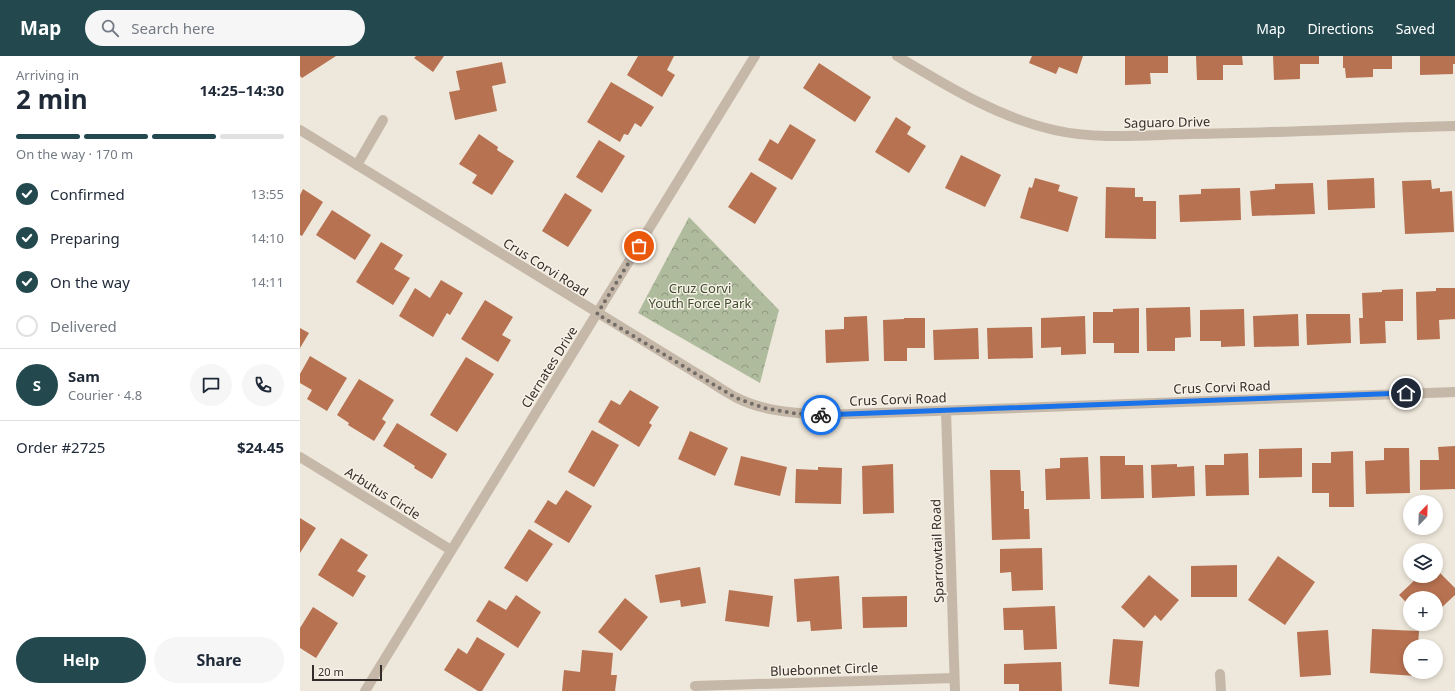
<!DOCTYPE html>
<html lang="en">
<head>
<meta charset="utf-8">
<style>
	:root { --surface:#fff; --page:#f6f6f7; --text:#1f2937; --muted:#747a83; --line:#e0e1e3; --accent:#23494f }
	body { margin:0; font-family:"Noto Sans",sans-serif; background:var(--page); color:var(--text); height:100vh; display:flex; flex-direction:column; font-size:15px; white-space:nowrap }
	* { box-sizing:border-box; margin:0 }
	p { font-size:13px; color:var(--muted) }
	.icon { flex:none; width:22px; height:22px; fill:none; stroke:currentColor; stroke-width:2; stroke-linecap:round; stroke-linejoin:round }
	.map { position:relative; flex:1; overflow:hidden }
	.drawer { display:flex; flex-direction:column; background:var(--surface); width:300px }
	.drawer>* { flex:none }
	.needle { width:26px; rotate:23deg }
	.buttons { position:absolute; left:1103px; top:439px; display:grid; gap:8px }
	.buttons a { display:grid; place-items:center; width:40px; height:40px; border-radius:50%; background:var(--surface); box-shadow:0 2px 6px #0003; font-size:20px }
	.scale { position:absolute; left:12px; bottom:10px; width:70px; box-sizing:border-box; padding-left:4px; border:2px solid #332c28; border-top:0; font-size:11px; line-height:14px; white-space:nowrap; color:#332c28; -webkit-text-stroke:3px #f7f1e7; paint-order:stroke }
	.pin { position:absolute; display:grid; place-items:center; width:34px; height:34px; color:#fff; margin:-17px; border:2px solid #fff; border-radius:50%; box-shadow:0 1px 4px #0007 }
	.courier { position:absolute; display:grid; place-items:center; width:40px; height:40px; margin:-20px; border:3px solid #1a73e8; border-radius:50%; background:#fff; color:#222; box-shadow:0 1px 5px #0007 }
	.head em { font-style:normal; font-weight:700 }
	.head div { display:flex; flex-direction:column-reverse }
	.head { display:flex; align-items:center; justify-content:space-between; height:68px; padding:0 16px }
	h1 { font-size:26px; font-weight:700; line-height:30px }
	.bar { display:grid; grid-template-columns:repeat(4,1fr); gap:6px 4px; align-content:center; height:48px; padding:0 16px }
	.bar i { height:5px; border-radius:3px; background:var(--line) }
	.bar .current { background:var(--accent) }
	.bar p { grid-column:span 4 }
	.line { display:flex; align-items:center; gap:10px; padding:0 16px; border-top:1px solid var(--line) }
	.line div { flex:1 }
	.round { display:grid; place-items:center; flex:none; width:42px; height:42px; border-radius:21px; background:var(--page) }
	ol { padding:0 16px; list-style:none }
	li { display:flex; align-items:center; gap:12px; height:44px }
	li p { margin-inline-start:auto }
	li .icon { padding:4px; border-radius:50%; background:var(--accent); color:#fff; stroke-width:4 }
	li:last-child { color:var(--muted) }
	li i { width:22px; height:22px; border:2px solid var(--line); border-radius:50% }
	.primary-button { display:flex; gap:8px; margin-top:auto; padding:8px 16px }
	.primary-button a { flex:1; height:46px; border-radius:24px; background:var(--accent); color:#fff; font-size:16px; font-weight:700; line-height:46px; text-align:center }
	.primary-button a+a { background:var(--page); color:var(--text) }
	header { display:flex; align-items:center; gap:24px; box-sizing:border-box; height:56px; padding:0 20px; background:var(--accent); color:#fff }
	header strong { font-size:19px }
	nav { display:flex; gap:22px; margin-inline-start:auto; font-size:14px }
	.search { width:280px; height:36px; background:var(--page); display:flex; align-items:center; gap:10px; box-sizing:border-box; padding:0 14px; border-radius:22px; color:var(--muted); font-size:15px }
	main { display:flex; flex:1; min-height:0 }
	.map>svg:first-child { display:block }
	.park { fill:url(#park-crowns) }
	.building { fill:#b77251 }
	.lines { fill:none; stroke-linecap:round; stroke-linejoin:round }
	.lane { stroke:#c5b8a9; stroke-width:10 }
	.street { stroke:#c5b8a9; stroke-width:10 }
	.done { stroke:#746d67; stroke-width:4; stroke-dasharray:0 7.2 }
	.route { stroke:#1a73e8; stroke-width:5 }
	.labels { text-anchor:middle; stroke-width:3; stroke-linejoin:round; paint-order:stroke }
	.street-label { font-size:13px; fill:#332c28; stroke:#f7f1e7 }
	.park-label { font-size:13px; fill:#404e2f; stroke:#f7f1e7 }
</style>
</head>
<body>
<header>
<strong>Map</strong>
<div class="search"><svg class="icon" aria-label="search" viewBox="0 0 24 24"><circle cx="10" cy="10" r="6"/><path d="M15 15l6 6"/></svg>Search here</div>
<nav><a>Map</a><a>Directions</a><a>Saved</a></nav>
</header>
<main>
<section class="drawer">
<div class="head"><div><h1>2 min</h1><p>Arriving in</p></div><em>14:25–14:30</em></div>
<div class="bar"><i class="current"></i><i class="current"></i><i class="current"></i><i></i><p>On the way · 170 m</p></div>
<ol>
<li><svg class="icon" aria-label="check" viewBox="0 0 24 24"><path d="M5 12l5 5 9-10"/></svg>Confirmed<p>13:55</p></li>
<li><svg class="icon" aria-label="check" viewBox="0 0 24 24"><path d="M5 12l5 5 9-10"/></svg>Preparing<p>14:10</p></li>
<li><svg class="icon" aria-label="check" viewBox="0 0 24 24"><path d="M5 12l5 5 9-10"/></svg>On the way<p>14:11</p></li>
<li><i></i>Delivered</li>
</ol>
<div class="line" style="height:72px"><b class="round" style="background:var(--accent);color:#fff">S</b><div><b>Sam</b><p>Courier · 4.8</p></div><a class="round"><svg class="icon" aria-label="chat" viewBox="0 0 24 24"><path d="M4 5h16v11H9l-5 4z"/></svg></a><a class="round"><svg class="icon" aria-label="phone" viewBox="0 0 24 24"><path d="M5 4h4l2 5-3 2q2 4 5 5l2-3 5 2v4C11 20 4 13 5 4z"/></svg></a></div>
<div class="line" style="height:52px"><div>Order #2725</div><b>$24.45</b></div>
<div class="primary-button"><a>Help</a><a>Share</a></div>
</section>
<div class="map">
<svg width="1155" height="635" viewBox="0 0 1155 635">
	<defs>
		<pattern id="park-crowns" width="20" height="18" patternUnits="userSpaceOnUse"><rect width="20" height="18" fill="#afbb9d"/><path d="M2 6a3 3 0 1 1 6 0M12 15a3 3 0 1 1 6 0" fill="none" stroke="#8f9880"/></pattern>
	</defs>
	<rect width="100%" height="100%" fill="#eee7db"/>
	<!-- park -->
	<path class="park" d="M 389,161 L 479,254 L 460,327 L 338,257 Z"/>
	<!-- building -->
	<path class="building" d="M 0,0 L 36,0 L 2,22 L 0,20 Z
		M 116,0 L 144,0 L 133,16 L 114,2 Z
		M 338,0 L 374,0 L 367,14 L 375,19 L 362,41 L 327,19 Z
		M 732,0 L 783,0 L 777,18 L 759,11 L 756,18 L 729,7 Z
		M 825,0 L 868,0 L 868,17 L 850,17 L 851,28 L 825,29 Z
		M 896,0 L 942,0 L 943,9 L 923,9 L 923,24 L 897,24 Z
		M 973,0 L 1019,0 L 1019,8 L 1000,8 L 1000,23 L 974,24 Z
		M 1043,0 L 1092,0 L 1092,13 L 1073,13 L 1073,21 L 1046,22 L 1045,12 L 1043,12 Z
		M 1120,0 L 1155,0 L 1155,8 L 1153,8 L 1153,18 L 1120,19 Z
		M 202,6 L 206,27 L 192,30 L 197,55 L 155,64 L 149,36 L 160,34 L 156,15 Z
		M 519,7 L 571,41 L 555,66 L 503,32 Z
		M 311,26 L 354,51 L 341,71 L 335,67 L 328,79 L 324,78 L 320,86 L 287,66 Z
		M 596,61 L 611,71 L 607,78 L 626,90 L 609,117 L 575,96 Z
		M 490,68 L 516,84 L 492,124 L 458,104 L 470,83 L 478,88 Z
		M 179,78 L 198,91 L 197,94 L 214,105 L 192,139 L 172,127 L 177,119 L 159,108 Z
		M 299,84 L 325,100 L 302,137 L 276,121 Z
		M 661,99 L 701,119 L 685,151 L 645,132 Z
		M 451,116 L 477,132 L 455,168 L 428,151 Z
		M 735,122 L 760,129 L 758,135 L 778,141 L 768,176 L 720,162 L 729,131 L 732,132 Z
		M 1074,122 L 1075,152 L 1028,154 L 1027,124 Z
		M 1131,124 L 1132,133 L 1140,132 L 1140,136 L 1152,135 L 1154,176 L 1105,178 L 1102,125 Z
		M 1013,127 L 1015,158 L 952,160 L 950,135 L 975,133 L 975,128 Z
		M 806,131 L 835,132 L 835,141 L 843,141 L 843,145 L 856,145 L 856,183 L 805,182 Z
		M 940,132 L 941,164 L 880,166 L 879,139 L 901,138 L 901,133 Z
		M 3,133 L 23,146 L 2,180 L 0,179 L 0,139 Z
		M 265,137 L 292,154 L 268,191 L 242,175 Z
		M 32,154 L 71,179 L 55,204 L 16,179 Z
		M 81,186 L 103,199 L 94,213 L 110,222 L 93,249 L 56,226 Z
		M 141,224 L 163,237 L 150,259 L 147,257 L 133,281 L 99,260 L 115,232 L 130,242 Z
		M 1136,232 L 1155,232 L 1155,263 L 1139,264 L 1140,283 L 1117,284 L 1116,236 L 1136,235 Z
		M 1103,233 L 1103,265 L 1085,265 L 1086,287 L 1060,288 L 1059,262 L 1063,262 L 1062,237 L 1082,236 L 1082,234 Z
		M 185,244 L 213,261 L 202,279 L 211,284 L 198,306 L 161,283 Z
		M 890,251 L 891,281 L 875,282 L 875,295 L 847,295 L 846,252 Z
		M 839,252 L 839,297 L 814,297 L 814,287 L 793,287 L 793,256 L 813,256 L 813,253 Z
		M 944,253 L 945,290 L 921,291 L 921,285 L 900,285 L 900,254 Z
		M 998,258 L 999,290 L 954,291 L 953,260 Z
		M 1006,258 L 1050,258 L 1051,287 L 1007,289 Z
		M 567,260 L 569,305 L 526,307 L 525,274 L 544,273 L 544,261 Z
		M 785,260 L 786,298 L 761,299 L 761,291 L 741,292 L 741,262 Z
		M 604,262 L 625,262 L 625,292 L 607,292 L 607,305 L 584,305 L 583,264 L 604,263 Z
		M 732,271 L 733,302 L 688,303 L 687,272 Z
		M 0,272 L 9,277 L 0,292 Z
		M 678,272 L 679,303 L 634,304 L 633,274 Z
		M 10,300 L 47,322 L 27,355 L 7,343 L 12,334 L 0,327 L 0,318 Z
		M 166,301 L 194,318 L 157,376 L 130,359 Z
		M 59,323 L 94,344 L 82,363 L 86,366 L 74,385 L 48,369 L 49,367 L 37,359 Z
		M 330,334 L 359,351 L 349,367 L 352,369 L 339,391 L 298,366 L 311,344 L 320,349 Z
		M 97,367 L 147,398 L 132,423 L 114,412 L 115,410 L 83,390 Z
		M 292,374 L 319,389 L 294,431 L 268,416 Z
		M 390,375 L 428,392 L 415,420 L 378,403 Z
		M 1155,390 L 1155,433 L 1120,434 L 1120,404 L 1139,404 L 1138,391 Z
		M 1002,392 L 1002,421 L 959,422 L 959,393 Z
		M 1084,392 L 1109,392 L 1110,437 L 1066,438 L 1065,405 L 1084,404 Z
		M 1053,395 L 1054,451 L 1029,451 L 1029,437 L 1012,437 L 1012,407 L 1031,407 L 1031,396 Z
		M 948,397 L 949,439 L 906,440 L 905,409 L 924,409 L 924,398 Z
		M 441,400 L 487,411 L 480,440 L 434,429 Z
		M 800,400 L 825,400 L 825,409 L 843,409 L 844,442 L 801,443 Z
		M 788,401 L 790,443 L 746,444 L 745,413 L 760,412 L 760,402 Z
		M 593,408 L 594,457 L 563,458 L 562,410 Z
		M 877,408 L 877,411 L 894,410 L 895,440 L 852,442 L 851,409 Z
		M 518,411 L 542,412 L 541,448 L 495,447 L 496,413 L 518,414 Z
		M 690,414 L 720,414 L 721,435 L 724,435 L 724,453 L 729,453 L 730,483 L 692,484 Z
		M 266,434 L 292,450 L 269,487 L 234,466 L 248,444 L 256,449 Z
		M 0,462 L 16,472 L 0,497 Z
		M 229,473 L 253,488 L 227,526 L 204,512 Z
		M 41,482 L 68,499 L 57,515 L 66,520 L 53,541 L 18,519 Z
		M 742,492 L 743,534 L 712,535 L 711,516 L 700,517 L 700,493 Z
		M 978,500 L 1015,526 L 985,569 L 948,544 Z
		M 937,509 L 937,541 L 891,541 L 891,510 Z
		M 400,511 L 406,547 L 381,551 L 380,544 L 360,547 L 355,519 Z
		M 1136,513 L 1155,532 L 1155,539 L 1140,553 L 1136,549 L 1136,542 L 1110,542 L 1110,550 L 1099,539 L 1119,520 L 1136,520 Z
		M 849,519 L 879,544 L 861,565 L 855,559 L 844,572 L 821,551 Z
		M 539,520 L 542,573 L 511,575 L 510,565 L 497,566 L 494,523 Z
		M 429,534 L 473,540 L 469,571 L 425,565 Z
		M 216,539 L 241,556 L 218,592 L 176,565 L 189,544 L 206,554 Z
		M 607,540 L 607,571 L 563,572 L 562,541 Z
		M 325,542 L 348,561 L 321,595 L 298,576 Z
		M 755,550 L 757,593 L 724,594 L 723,574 L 704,574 L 703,552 Z
		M 13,551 L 38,567 L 16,602 L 0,592 L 0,572 Z
		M 1072,573 L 1119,575 L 1118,590 L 1110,590 L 1110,616 L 1116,616 L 1116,620 L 1070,617 Z
		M 1028,574 L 1031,619 L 1000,621 L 997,576 Z
		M 177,581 L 205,598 L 182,635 L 178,635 L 144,614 L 158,592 L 167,598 Z
		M 813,583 L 843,585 L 839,631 L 809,628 Z
		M 282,594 L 313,597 L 311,619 L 317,619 L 315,635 L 262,635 L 264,614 L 280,616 Z
		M 761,606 L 762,635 L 719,635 L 719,628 L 704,628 L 704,608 Z"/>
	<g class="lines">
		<!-- lane -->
		<path class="lane" d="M 57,109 L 83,64"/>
		<!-- street -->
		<path class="street" d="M 597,0 C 647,30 697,61 754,74 C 798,84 845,79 890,78 C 978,77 1067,72 1155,70
			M 0,74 L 409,325 C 418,331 426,336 435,341 C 462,355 493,357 522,359 L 1155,336
			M 646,355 L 655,635
			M 0,401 L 151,494
			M 920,618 L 921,635
			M 395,630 L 654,622
			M 65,635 L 455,0"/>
	</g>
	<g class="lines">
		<!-- done -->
		<path class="done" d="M 339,190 L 297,258 L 436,342 L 464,352 L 492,357 L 521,359"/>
		<!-- route -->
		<path class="route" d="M 521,359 L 1106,337"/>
	</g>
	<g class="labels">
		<!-- street labels -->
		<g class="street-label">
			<text transform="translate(867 66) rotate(-1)" y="5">Saguaro Drive</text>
			<text transform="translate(246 211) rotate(32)" y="5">Crus Corvi Road</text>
			<text transform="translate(249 311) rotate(-58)" y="5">Clernates Drive</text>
			<text transform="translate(922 331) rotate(-2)" y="5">Crus Corvi Road</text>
			<text transform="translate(598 343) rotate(-2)" y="5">Crus Corvi Road</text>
			<text transform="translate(83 437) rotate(32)" y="5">Arbutus Circle</text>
			<text transform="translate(637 495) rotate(-92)" y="5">Sparrowtail Road</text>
			<text transform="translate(524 613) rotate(-2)" y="5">Bluebonnet Circle</text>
		</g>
		<!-- park labels -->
		<g class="park-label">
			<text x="400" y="237">Cruz Corvi<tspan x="400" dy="15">Youth Force Park</tspan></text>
		</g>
	</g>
</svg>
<div class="buttons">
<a><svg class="needle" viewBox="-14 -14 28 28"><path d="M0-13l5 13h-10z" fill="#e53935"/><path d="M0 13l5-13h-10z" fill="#747a83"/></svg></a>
<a><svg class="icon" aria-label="layers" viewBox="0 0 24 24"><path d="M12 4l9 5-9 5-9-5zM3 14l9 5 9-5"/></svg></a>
<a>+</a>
<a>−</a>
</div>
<div class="scale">20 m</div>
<div class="pin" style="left:339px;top:190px;background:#ea580c"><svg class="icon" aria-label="bag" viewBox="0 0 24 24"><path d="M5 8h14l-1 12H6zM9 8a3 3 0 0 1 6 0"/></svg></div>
<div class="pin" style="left:1106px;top:337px;background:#1f2937"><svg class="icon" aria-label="home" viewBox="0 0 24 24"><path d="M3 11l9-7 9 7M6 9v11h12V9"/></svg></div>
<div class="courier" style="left:521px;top:359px"><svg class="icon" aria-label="bike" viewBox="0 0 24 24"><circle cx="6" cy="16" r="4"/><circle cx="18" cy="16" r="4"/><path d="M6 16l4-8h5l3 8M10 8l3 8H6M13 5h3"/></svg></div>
</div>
</main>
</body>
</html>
